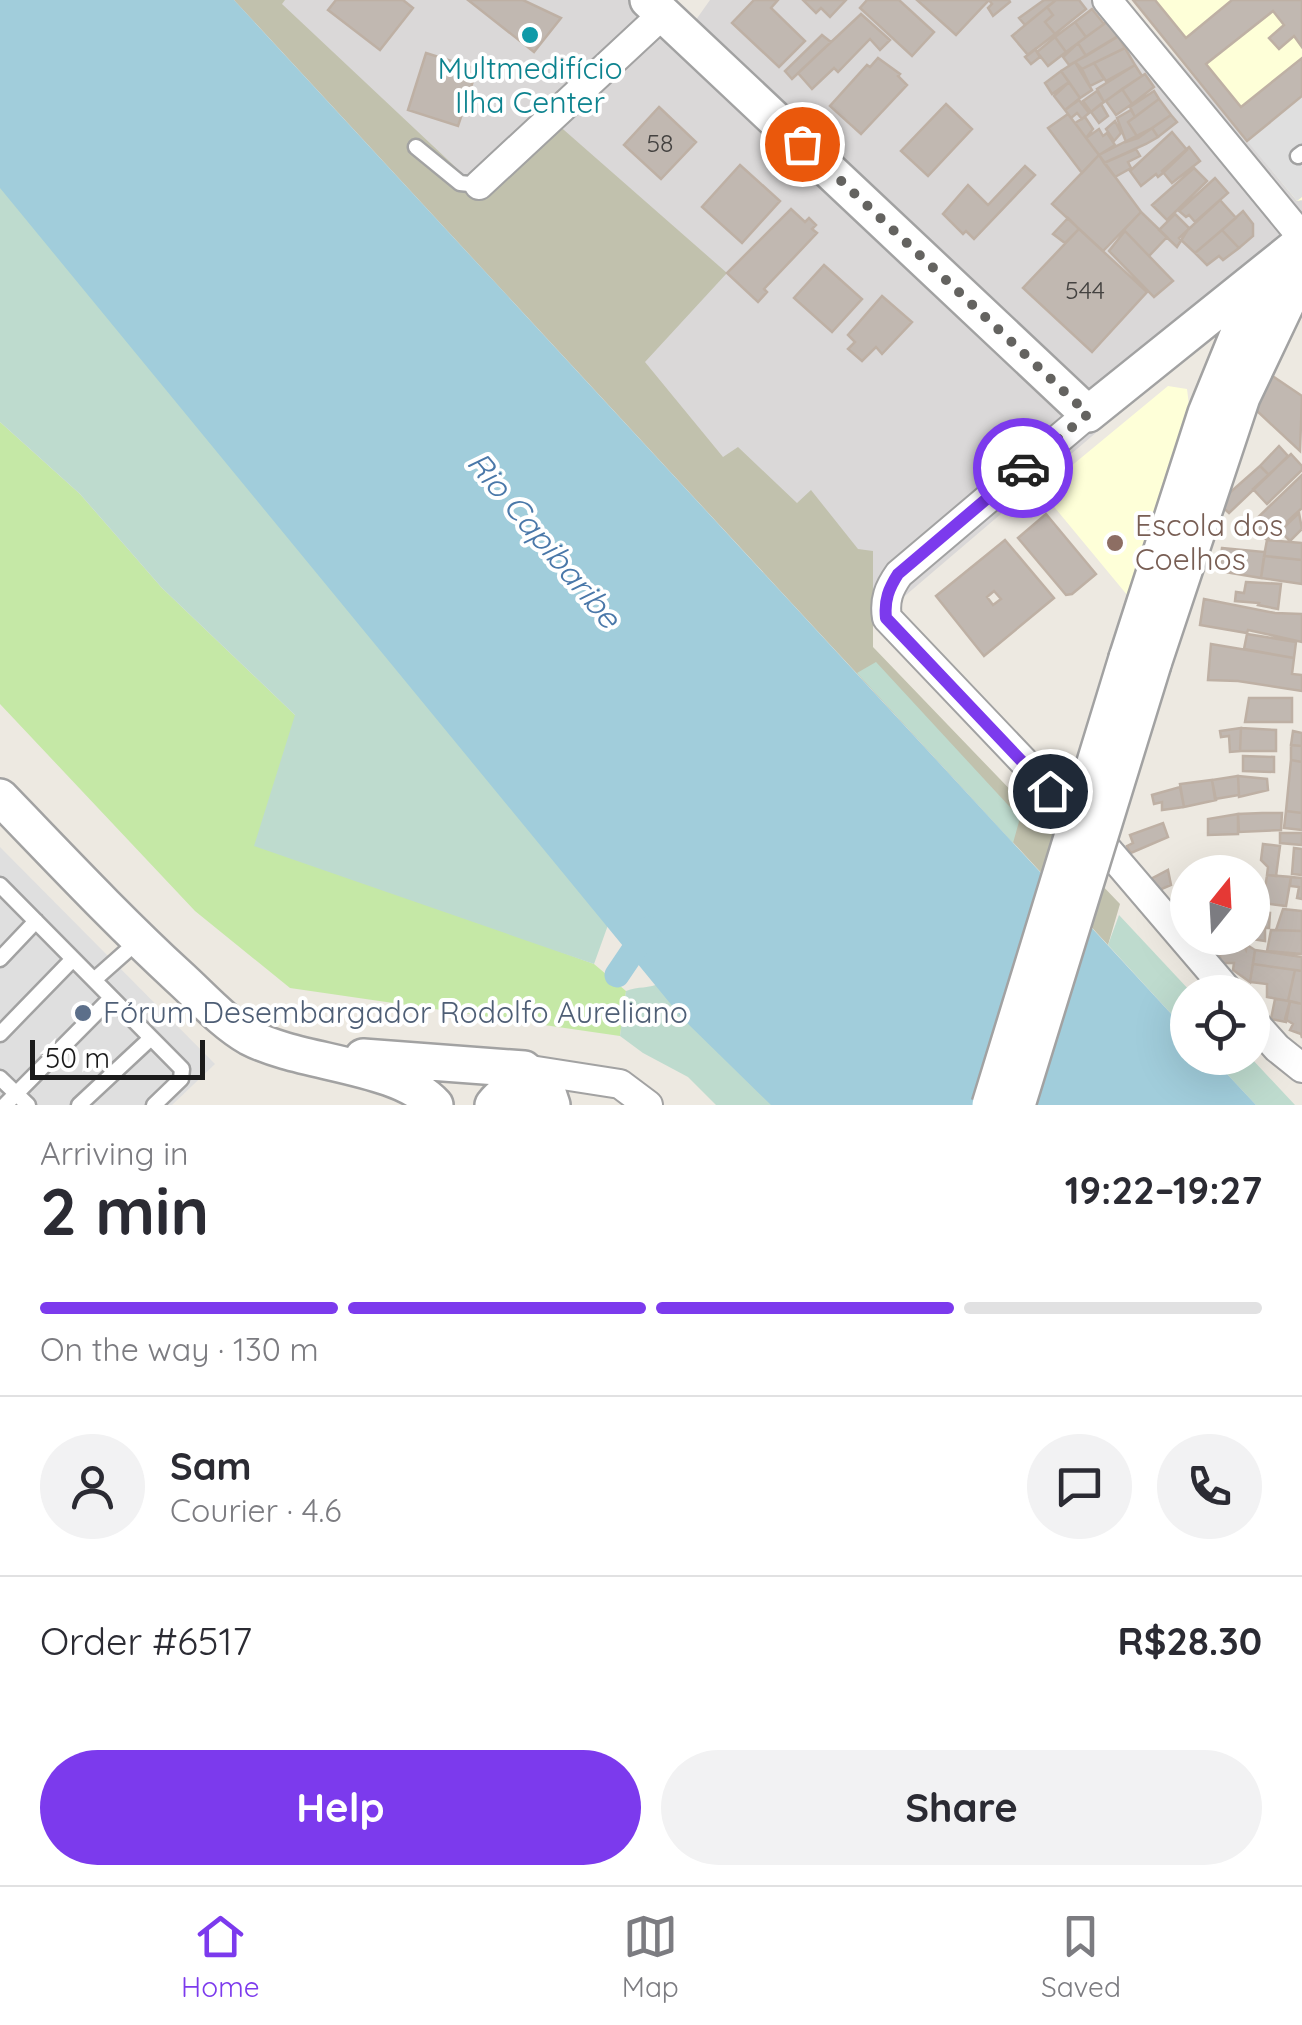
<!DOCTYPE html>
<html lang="en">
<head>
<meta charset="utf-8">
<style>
	:root { --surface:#fff; --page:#f2f2f3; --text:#2b2b33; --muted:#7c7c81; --line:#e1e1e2; --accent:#7c3aed }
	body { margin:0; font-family:Quicksand,sans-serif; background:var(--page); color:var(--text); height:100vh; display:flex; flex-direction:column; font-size:38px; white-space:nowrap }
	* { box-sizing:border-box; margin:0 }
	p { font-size:32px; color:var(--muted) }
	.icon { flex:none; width:55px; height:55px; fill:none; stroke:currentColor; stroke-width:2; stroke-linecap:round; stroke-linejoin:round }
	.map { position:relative; height:1105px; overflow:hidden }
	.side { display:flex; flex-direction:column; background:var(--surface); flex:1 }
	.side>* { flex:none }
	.needle { width:65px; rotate:18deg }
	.fabs { position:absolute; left:1170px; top:855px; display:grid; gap:20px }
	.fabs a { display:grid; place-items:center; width:100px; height:100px; border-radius:50%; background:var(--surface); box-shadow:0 10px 40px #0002; font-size:50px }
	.scale { position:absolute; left:30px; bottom:25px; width:175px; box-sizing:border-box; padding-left:10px; border:5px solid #1b1b1b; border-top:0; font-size:28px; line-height:35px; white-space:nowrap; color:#1b1b1b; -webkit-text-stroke:8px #fff; paint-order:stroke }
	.pin { position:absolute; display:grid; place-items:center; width:85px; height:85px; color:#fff; margin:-42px; border:5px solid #fff; border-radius:50%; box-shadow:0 2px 10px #0007 }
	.courier { position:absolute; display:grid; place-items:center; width:100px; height:100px; margin:-50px; border:8px solid #7c3aed; border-radius:50%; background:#fff; color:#222; box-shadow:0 2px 12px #0007 }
	.summary em { font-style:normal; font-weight:800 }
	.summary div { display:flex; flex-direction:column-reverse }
	.summary { display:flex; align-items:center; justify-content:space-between; height:170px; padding:0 40px }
	h1 { font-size:65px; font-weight:800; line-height:75px }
	.bar { display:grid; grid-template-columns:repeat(4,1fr); gap:15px 10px; align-content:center; height:120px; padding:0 40px }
	.bar i { height:12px; border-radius:8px; background:var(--line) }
	.bar .current { background:var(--accent) }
	.bar p { grid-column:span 4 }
	.line { display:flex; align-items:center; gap:25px; padding:0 40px; border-top:2px solid var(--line) }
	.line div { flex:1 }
	.round { display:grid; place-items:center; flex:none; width:105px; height:105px; border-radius:52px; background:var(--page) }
	.primary-button { display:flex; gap:20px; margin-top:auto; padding:20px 40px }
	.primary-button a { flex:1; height:115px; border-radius:60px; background:var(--accent); color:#fff; font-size:40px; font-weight:800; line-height:115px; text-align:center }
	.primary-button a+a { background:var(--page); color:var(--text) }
	.menu { display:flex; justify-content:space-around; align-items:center; height:140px; border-top:2px solid var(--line); background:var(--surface); font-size:28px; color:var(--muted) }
	.menu a { display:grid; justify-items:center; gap:5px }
	.menu .current { color:var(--accent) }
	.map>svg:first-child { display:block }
	.residential { fill:#dad8d8 }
	.education { fill:#feffd8 }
	.construction { fill:#c1c1ad }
	.grass { fill:#c5e8a6 }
	.wetland { fill:#bedbce }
	.parking { fill:#dfdfdf }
	.water { fill:#a1cddb }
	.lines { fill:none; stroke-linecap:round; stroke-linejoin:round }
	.canal { stroke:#a1cddb; stroke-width:25 }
	.building { fill:#c1b8b1; stroke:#beb0a4; stroke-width:2.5; fill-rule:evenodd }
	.service-casing { stroke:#a2a2a2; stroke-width:19 }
	.minor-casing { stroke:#a2a2a2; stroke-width:32 }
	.tertiary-casing { stroke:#a2a2a2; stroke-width:40 }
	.service { stroke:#fff; stroke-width:14 }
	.minor { stroke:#fff; stroke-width:28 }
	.tertiary { stroke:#fff; stroke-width:35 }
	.tertiary-bridge-casing { stroke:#a2a2a2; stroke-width:40; stroke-linecap:butt }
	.tertiary-bridge { stroke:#fff; stroke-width:35 }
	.done { stroke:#646360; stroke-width:10; stroke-dasharray:0 18 }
	.route { stroke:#7c3aed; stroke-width:12 }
	.culture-dot { fill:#0f9aa8; stroke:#fff; stroke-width:4 }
	.education-dot { fill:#8d6e63; stroke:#fff; stroke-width:4 }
	.service-dot { fill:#5c6f8a; stroke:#fff; stroke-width:4 }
	.labels { text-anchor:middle; stroke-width:8; stroke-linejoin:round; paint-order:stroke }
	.number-label { font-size:25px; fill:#444240 }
	.culture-label { font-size:30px; fill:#0d838f; stroke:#fff }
	.education-label { font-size:30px; fill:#785e54; stroke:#fff; text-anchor:start }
	.service-label { font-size:30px; fill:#4e5e75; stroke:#fff; text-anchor:start }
	.water-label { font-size:32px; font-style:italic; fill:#4a78a9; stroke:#fff }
</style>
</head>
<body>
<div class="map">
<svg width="1302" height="1105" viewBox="0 0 1302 1105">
	<rect width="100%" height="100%" fill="#ede9e1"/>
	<!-- residential -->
	<path class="residential" d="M 234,0 L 664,0 L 693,24 L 710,0 L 1126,0 L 1302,201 L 1302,257 L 838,653 Z"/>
	<!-- education -->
	<path class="education" d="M 1133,0 L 1302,0 L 1302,200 L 1297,201 Z
		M 1168,386 L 1187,389 L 1189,405 L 1128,596 L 1041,491 Z"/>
	<!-- construction -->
	<path class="construction" d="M 234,0 L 285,0 L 282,4 L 482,192 L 556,123 L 727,273 L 645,362 L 723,457 L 738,447 L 797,503 L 811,490 L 858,549 L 873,551 L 873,647 L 1120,904 L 1108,945 Z"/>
	<!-- grass -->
	<path class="grass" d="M 0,422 L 80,494 L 162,588 L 295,715 L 509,933 L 594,964 L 626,991 L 620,1036 L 290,988 L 195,911 L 0,704 Z"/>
	<!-- wetland -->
	<path class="wetland" d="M 0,160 L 612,914 L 594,964 L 254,846 L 295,715 L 162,588 L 80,494 L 0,422 Z
		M 876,662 L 1020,818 L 1013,843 L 857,673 Z
		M 1119,915 L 1191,992 L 1188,992 L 1187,1031 L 1108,945 Z
		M 661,983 L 778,1105 L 716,1105 L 688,1077 L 643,1053 L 620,1036 L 626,991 C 638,986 649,989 661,983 Z
		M 1212,1058 L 1251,1058 L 1295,1105 L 1256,1105 Z"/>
	<!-- parking -->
	<path class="parking" d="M 1302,96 L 1302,197 L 1297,201 L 1247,141 Z
		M 0,847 L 215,1064 L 172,1105 L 0,1105 Z"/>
	<!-- water -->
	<path class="water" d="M 0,0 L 234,0 L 1187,1031 L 1188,1058 L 1212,1058 L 1256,1105 L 771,1105 L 683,1019 L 0,188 Z"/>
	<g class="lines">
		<!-- canal -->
		<path class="canal" d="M 617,975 L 648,929"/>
	</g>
	<!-- building -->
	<path class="building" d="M 336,0 L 403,0 L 413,8 L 380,50 L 328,10 Z
		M 468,0 L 523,0 L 561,18 L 534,52 Z
		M 754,0 L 778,0 L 771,8 L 805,41 L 779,67 L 732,23 Z
		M 803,0 L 846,0 L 830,17 L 821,8 L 816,13 Z
		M 867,0 L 899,0 L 934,32 L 912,56 L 860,8 Z
		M 917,0 L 987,0 L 988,1 L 956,35 Z
		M 989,0 L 1009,0 L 1010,2 L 993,16 L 988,8 L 992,4 Z
		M 1044,0 L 1056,0 L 1025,25 L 1019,18 Z
		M 1056,0 L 1079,0 L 1086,9 L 1055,34 L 1045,22 L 1053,15 L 1047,7 Z
		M 1133,0 L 1155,0 L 1186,38 L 1232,0 L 1302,0 L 1302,47 L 1294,36 L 1279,49 L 1269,38 L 1284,25 L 1273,11 L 1206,64 L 1241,107 L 1302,58 L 1302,96 L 1247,141 Z
		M 1047,7 L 1053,15 L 1045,22 L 1055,34 L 1028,55 L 1012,36 Z
		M 1092,9 L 1104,24 L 1086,37 L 1075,22 Z
		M 861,14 L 890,40 L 880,50 L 870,39 L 838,72 L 834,68 L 812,89 L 798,73 Z
		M 1108,21 L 1119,36 L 1086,56 L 1078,43 Z
		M 1075,22 L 1086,37 L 1066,52 L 1055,37 Z
		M 822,35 L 831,42 L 792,79 L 785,71 Z
		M 1118,36 L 1125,48 L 1082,69 L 1075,62 Z
		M 1055,37 L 1066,52 L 1048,66 L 1037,52 Z
		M 1078,43 L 1086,56 L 1069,65 L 1063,57 Z
		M 1125,48 L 1135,65 L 1106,81 L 1094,63 Z
		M 1035,49 L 1040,57 L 1031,64 L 1025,57 Z
		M 426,53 L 477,69 L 458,126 L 408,110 Z
		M 878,58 L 900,74 L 898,76 L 907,85 L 861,134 L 830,106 L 867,65 L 870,67 Z
		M 1075,62 L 1092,90 L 1080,98 L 1061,71 Z
		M 1094,63 L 1104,79 L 1090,86 L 1082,69 Z
		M 1135,65 L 1142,76 L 1104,102 L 1097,89 Z
		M 1061,71 L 1069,82 L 1052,94 L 1045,83 Z
		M 1145,74 L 1154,87 L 1132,104 L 1122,89 Z
		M 1069,82 L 1080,98 L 1065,110 L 1054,96 Z
		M 1122,89 L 1132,104 L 1116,115 L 1106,101 Z
		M 1097,91 L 1104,102 L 1091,112 L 1083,101 Z
		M 1154,91 L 1159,99 L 1135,117 L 1130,107 Z
		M 1159,99 L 1171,115 L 1138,138 L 1128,122 Z
		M 1079,100 L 1089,113 L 1082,119 L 1077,113 L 1071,118 L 1065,110 Z
		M 946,104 L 972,129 L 928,176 L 901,151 Z
		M 1101,104 L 1108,116 L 1099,123 L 1091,112 Z
		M 659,107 L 696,142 L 661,179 L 624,145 Z
		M 1131,110 L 1135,117 L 1128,122 L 1138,138 L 1126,142 L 1117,118 Z
		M 1068,114 L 1099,155 L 1082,173 L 1048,128 Z
		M 1171,115 L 1177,122 L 1158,137 L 1152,128 Z
		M 1085,117 L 1093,129 L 1086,138 L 1075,123 Z
		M 1115,121 L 1121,133 L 1114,141 L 1106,129 Z
		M 1152,128 L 1158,137 L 1146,144 L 1104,163 L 1099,155 Z
		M 1099,129 L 1103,136 L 1107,133 L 1115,145 L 1099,155 L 1086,138 Z
		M 1172,132 L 1187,150 L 1163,173 L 1158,177 L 1156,174 L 1141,186 L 1130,171 Z
		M 1189,147 L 1200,161 L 1172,183 L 1162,171 Z
		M 1136,149 L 1140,156 L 1128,162 L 1131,168 L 1115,177 L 1104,163 Z
		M 1099,155 L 1141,212 L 1103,251 L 1052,204 Z
		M 740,165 L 780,201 L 742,243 L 702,207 Z
		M 1025,166 L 1035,175 L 974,239 L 966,231 L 963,234 L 943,214 L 968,185 L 988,205 Z
		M 1194,168 L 1207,181 L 1167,220 L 1152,205 Z
		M 1215,178 L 1228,193 L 1195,222 L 1189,215 L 1186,217 L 1179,211 Z
		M 1220,200 L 1236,218 L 1195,253 L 1179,238 Z
		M 791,209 L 805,222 L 809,218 L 816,225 L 812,229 L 817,233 L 764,289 L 767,292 L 758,302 L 727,273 Z
		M 1243,211 L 1253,224 L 1253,236 L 1239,248 L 1222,230 Z
		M 1141,212 L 1167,237 L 1149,256 L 1124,230 Z
		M 1175,214 L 1189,228 L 1177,247 L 1159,230 Z
		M 1068,218 L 1079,229 L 1065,243 L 1053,234 Z
		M 1079,229 L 1147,292 L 1092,352 L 1023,288 Z
		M 1222,230 L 1239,248 L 1223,260 L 1219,256 L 1207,265 L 1195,253 Z
		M 1125,231 L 1173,281 L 1154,297 L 1109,251 Z
		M 824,265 L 862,299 L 832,332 L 794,298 Z
		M 882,296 L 912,322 L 882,354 L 876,347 L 862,361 L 848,349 L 855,342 L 848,335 Z
		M 1271,375 L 1302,396 L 1300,451 L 1257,411 L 1255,393 Z
		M 1279,446 L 1288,456 L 1269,475 L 1260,466 Z
		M 1291,454 L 1302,466 L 1302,470 L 1267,504 L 1253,489 Z
		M 1260,466 L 1269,475 L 1229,513 L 1218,503 Z
		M 1302,475 L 1302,508 L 1267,540 L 1250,525 Z
		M 1299,513 L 1302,529 L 1290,541 L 1280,531 Z
		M 1046,514 L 1096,574 L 1072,594 L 1066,595 L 1018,538 Z
		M 1005,540 L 1054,598 L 984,656 L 936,596 ZM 994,591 L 1001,599 L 993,605 L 987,597 Z
		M 1267,540 L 1302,543 L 1302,560 L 1264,556 Z
		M 1222,548 L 1265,552 L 1261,578 L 1219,571 Z
		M 1264,556 L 1302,560 L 1302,584 L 1261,578 Z
		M 1246,582 L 1281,584 L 1278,609 L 1258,605 L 1259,603 L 1235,601 L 1236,592 L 1244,593 Z
		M 1204,599 L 1275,613 L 1302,614 L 1302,642 L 1248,630 L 1247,633 L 1200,625 Z
		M 1247,634 L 1296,642 L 1294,658 L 1244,649 Z
		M 1211,644 L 1294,658 L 1292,674 L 1302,675 L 1302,691 L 1238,681 L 1208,680 Z
		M 1249,698 L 1292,698 L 1292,722 L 1245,722 Z
		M 1241,728 L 1240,751 L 1230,752 L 1229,736 L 1221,737 L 1220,731 Z
		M 1241,728 L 1276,730 L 1276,751 L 1240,751 Z
		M 1293,731 L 1302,733 L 1302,746 L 1291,745 Z
		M 1291,745 L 1302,746 L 1302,762 L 1291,760 Z
		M 1243,756 L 1274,757 L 1274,772 L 1243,771 Z
		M 1291,760 L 1302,762 L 1302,813 L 1286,811 Z
		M 1238,776 L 1267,779 L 1268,790 L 1239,797 Z
		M 1238,776 L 1239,795 L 1215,799 L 1212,780 Z
		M 1212,780 L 1216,800 L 1184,807 L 1180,784 Z
		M 1180,787 L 1184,807 L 1162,810 L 1162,802 L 1154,804 L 1152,795 Z
		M 1286,811 L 1302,813 L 1302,830 L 1284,828 Z
		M 1262,813 L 1282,813 L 1281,830 L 1239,832 L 1238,814 Z
		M 1238,814 L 1238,834 L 1208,835 L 1208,819 Z
		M 1163,823 L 1168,837 L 1131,853 L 1129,850 L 1127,846 L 1133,843 L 1130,835 Z
		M 1280,833 L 1302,833 L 1302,845 L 1280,843 Z
		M 1263,844 L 1280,846 L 1276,876 L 1267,875 L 1268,867 L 1261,860 Z
		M 1294,848 L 1302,849 L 1302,875 L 1292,874 Z
		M 1168,870 L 1171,885 L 1157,891 L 1149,880 Z
		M 1267,875 L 1291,877 L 1286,906 L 1263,903 Z
		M 1291,877 L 1302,878 L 1302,899 L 1297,898 L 1299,887 L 1290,886 Z
		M 1252,888 L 1261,889 L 1261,906 L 1252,906 Z
		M 1283,909 L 1302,911 L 1302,931 L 1276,930 Z
		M 1252,912 L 1270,913 L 1269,928 L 1252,927 Z
		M 1252,927 L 1265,927 L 1265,941 L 1246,938 L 1252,938 Z
		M 1271,930 L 1302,931 L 1302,954 L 1267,951 Z
		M 1225,938 L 1246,938 L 1245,944 L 1224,942 Z
		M 1247,945 L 1255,950 L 1250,982 L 1233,970 L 1234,963 L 1221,963 L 1220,956 L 1220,946 L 1244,946 L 1246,950 Z
		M 1255,950 L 1302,957 L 1302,971 L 1253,964 Z
		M 1253,964 L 1295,970 L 1288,1001 L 1267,997 L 1267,984 L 1250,982 Z
		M 1295,970 L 1302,971 L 1302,1004 L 1288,1001 Z
		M 1275,999 L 1290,1001 L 1286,1022 L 1271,1019 Z
		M 1290,1001 L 1302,1004 L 1302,1038 L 1301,1034 L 1290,1030 L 1293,1024 L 1285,1019 Z"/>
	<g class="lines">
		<defs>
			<path id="service" d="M 416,147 L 460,183 L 479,185
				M 1298,156 L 1302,153
				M 0,885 L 182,1069 L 181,1079 L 154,1105
				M 0,959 L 36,921
				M 94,980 L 138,941
				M 0,1034 L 73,959
				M 0,1078 L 28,1105
				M 5,1105 L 111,998
				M 79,1105 L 151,1038"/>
			<path id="minor" d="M 1107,0 L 1302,237
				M 479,185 L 663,14
				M 1088,414 L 899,574 C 889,588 884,600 887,618 L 1105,847 L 1229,992
				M 1252,1020 L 1277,1048 L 1302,1068
				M 524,1069 L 620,1084 L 648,1105"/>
			<path id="tertiary" d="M 648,0 L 1088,414 L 1302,242
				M 1127,658 L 1206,413 L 1241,327 L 1270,283
				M 1153,664 L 1242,397 L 1300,275 L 1302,259
				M 0,797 C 59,858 117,920 179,977 C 201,997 223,1022 249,1037 C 300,1064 398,1064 435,1105
				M 363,1057 L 524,1069 L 547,1090 L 552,1105
				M 493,1105 C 508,1085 523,1088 539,1105"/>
		</defs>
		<!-- service casing -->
		<use href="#service" class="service-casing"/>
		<!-- minor casing -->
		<use href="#minor" class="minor-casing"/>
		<!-- tertiary casing -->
		<use href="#tertiary" class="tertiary-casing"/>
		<!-- service -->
		<use href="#service" class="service"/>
		<!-- minor -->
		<use href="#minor" class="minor"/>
		<!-- tertiary -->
		<use href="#tertiary" class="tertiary"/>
		<defs>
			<path id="tertiary-bridge" d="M 990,1105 L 1127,658
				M 1017,1105 L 1153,664"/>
		</defs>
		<!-- tertiary-bridge casing -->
		<use href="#tertiary-bridge" class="tertiary-bridge-casing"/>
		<!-- tertiary-bridge -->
		<use href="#tertiary-bridge" class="tertiary-bridge"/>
	</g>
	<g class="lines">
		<!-- done -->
		<path class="done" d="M 802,144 L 1088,414 L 1023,468"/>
		<!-- route -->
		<path class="route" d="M 1023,468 L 898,574 C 889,588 884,600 886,618 L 1050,791"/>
	</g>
	<!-- markers -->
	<circle class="culture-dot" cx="530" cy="35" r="10"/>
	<circle class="education-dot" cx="1115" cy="543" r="10"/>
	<circle class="service-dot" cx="83" cy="1013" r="10"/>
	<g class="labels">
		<!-- number labels -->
		<g class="number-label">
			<text x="660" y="152">58</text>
			<text x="1085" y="299">544</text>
		</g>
		<!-- culture labels -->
		<g class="culture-label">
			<text x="530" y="79">Multmedifício<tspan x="530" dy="34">Ilha Center</tspan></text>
		</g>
		<!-- education labels -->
		<g class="education-label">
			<text x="1135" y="536">Escola dos<tspan x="1135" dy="34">Coelhos</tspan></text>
		</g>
		<!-- service labels -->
		<g class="service-label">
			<text x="103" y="1023">Fórum Desembargador Rodolfo Aureliano</text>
		</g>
		<!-- water labels -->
		<g class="water-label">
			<text transform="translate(544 540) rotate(50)" y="11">Rio Capibaribe</text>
		</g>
	</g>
</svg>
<div class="fabs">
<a><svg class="needle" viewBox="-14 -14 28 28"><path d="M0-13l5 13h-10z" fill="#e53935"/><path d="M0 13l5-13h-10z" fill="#7c7c81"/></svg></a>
<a><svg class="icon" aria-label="locate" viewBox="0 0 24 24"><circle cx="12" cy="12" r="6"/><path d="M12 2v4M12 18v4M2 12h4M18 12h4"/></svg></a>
</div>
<div class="scale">50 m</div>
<div class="pin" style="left:802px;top:144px;background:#ea580c"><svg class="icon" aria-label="bag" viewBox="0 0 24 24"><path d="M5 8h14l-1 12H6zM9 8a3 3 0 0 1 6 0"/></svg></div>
<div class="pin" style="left:1050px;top:791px;background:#1f2937"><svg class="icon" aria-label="home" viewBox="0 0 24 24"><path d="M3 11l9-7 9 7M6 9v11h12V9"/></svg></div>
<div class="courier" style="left:1023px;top:468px"><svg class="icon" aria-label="car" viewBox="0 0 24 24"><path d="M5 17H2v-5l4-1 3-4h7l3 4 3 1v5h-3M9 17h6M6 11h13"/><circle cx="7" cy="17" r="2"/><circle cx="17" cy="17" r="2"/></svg></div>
</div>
<section class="side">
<div class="summary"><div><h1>2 min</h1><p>Arriving in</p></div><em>19:22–19:27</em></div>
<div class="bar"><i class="current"></i><i class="current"></i><i class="current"></i><i></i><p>On the way · 130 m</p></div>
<div class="line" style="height:180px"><a class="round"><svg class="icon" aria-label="person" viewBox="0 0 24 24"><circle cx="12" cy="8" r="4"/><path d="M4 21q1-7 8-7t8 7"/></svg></a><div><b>Sam</b><p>Courier · 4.6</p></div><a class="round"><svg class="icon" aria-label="chat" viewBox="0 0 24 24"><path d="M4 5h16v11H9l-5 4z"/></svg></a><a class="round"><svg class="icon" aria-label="phone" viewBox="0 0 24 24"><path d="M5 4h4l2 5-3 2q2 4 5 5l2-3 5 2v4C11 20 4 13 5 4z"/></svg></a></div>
<div class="line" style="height:130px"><div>Order #6517</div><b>R$28.30</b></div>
<div class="primary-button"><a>Help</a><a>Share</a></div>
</section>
<nav class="menu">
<a class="current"><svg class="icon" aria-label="home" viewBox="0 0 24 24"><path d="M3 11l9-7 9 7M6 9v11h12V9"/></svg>Home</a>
<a><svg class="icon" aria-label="map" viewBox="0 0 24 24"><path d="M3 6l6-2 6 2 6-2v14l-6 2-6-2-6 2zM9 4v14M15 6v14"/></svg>Map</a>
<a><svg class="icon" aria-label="saved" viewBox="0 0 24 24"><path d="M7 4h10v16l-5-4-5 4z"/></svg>Saved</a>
</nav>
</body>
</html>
